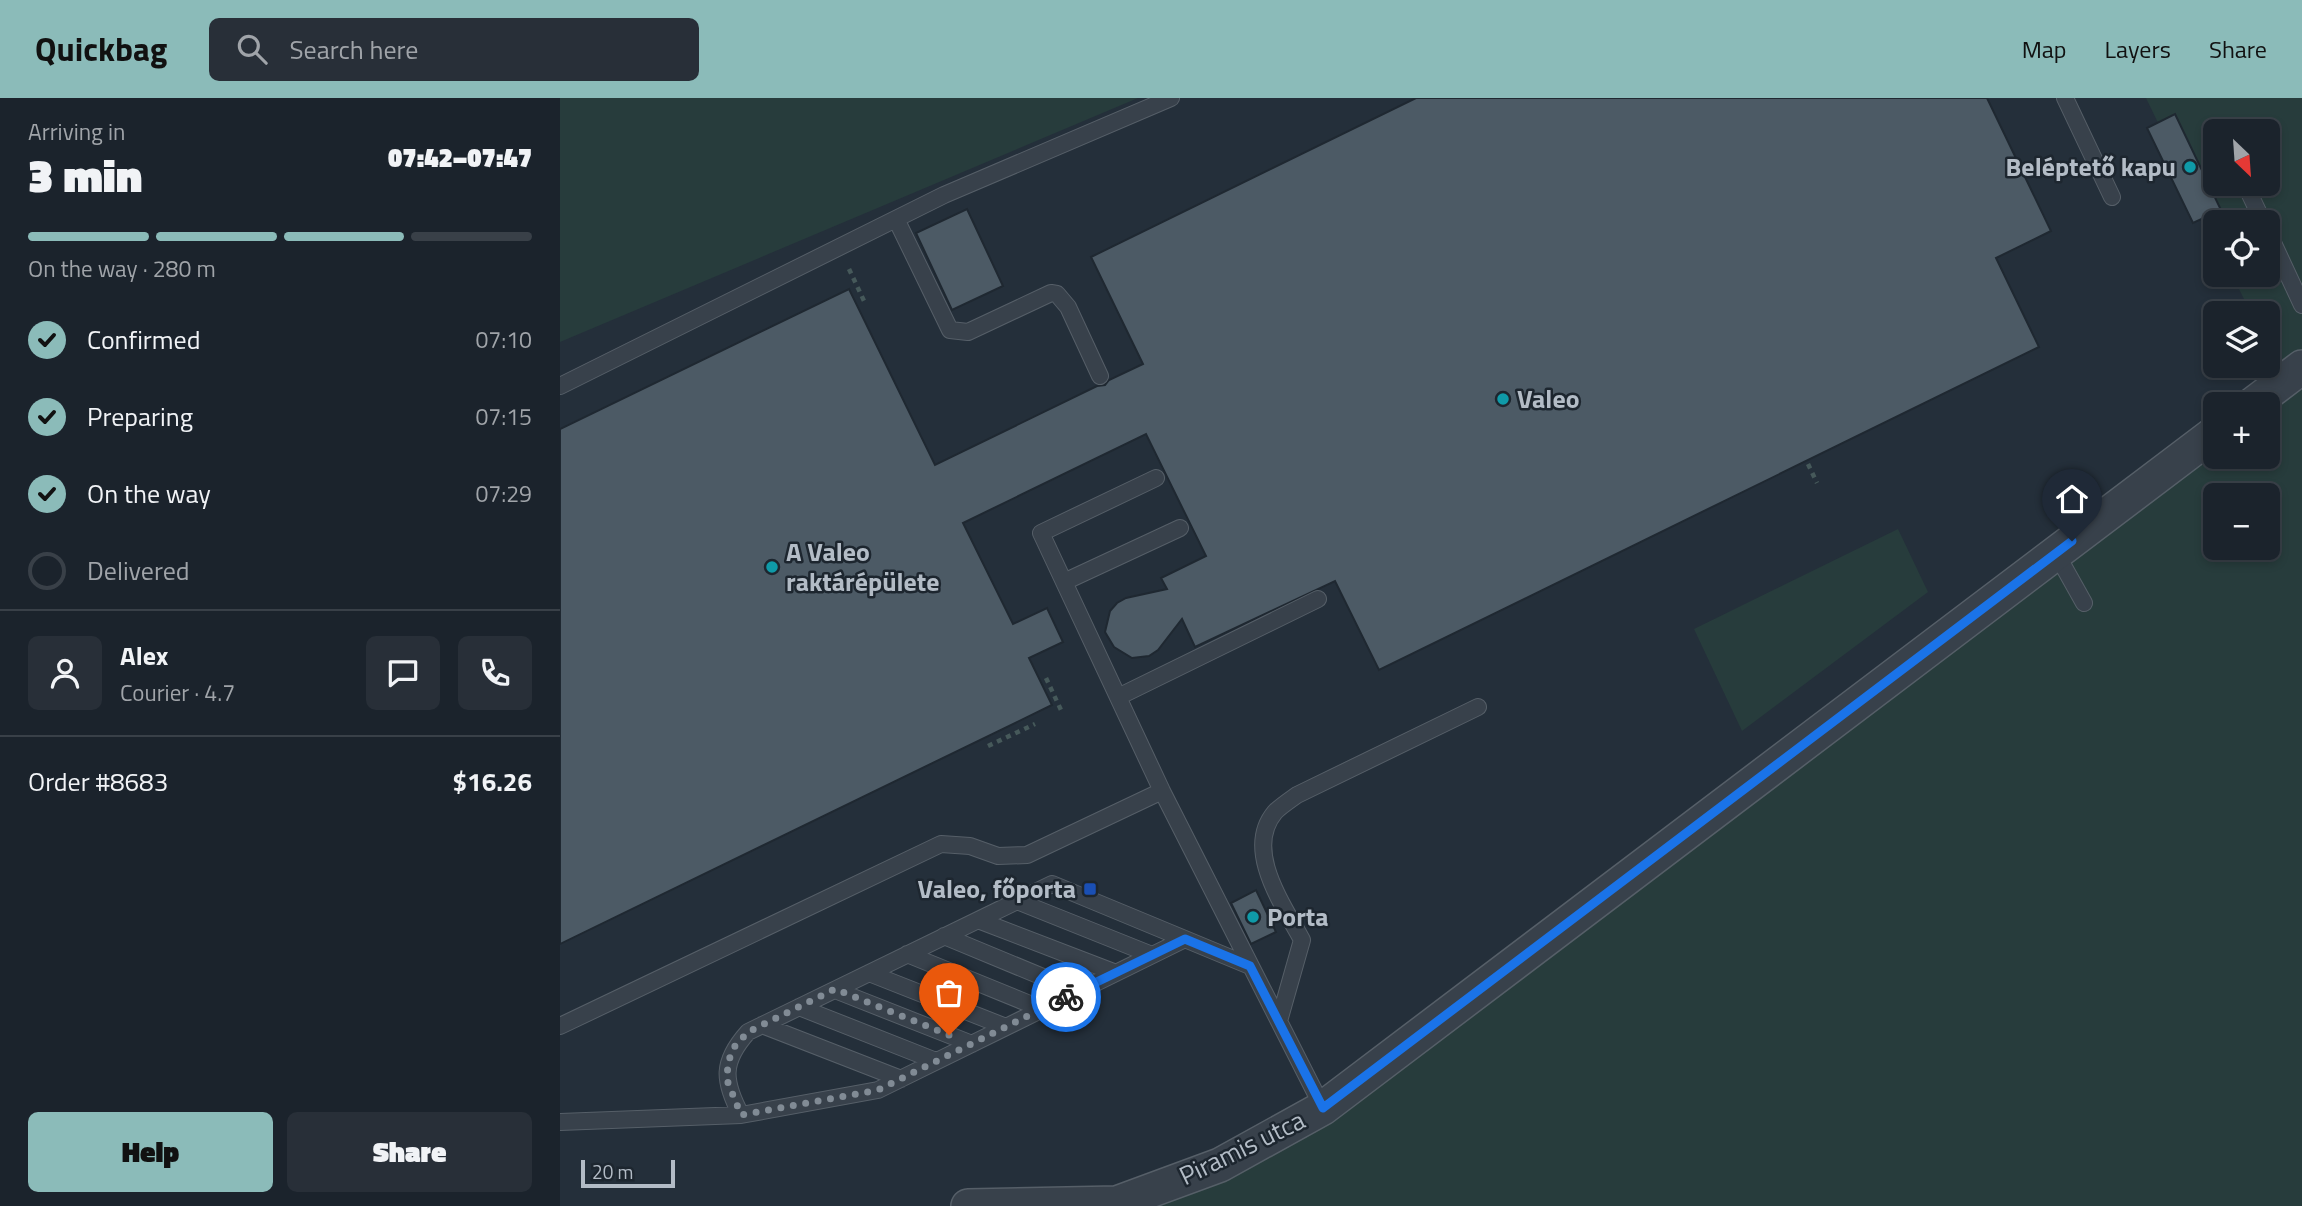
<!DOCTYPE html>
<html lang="en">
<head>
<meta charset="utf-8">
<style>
	:root { --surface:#1b232c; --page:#282f38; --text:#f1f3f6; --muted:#a0a4a9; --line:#394048; --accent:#8bbbb9 }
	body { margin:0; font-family:"Titillium Web",sans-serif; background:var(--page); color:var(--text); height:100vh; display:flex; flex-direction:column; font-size:26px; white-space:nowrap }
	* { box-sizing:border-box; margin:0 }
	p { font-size:23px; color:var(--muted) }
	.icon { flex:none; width:38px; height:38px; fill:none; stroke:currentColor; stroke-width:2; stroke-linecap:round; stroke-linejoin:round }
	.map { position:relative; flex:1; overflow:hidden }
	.sheet { display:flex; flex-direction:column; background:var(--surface); width:560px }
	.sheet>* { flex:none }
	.needle { width:46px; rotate:155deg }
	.fabs { position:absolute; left:1643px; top:21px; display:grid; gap:14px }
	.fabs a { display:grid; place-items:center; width:77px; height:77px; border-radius:10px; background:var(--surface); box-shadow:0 4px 10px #0003,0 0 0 2px var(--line); font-size:35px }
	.scale { position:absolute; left:21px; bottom:18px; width:94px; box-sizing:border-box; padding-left:7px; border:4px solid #b3bcc6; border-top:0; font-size:19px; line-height:24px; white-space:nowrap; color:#b3bcc6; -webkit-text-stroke:5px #1d262f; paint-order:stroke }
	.pin { position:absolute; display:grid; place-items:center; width:60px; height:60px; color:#fff; margin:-72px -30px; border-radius:50% 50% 50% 0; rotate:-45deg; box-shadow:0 0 7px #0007 }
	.pin .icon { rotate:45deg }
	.courier { position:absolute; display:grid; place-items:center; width:70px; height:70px; margin:-35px; border:5px solid #1a73e8; border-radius:50%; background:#fff; color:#222; box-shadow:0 2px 9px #0007 }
	.head em { font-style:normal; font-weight:800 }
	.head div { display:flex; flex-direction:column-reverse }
	.head { display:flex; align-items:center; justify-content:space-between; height:119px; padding:0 28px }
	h1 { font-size:46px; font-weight:800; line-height:52px }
	.bar { display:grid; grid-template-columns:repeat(4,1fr); gap:10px 7px; align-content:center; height:84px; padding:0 28px }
	.bar i { height:9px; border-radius:5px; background:var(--line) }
	.bar .selected { background:var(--accent) }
	.bar p { grid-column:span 4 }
	.line { display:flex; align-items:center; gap:18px; padding:0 28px; border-top:2px solid var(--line) }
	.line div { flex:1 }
	.round { display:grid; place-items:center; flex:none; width:74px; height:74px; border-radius:10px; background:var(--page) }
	ol { padding:0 28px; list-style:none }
	li { display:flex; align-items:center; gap:21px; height:77px }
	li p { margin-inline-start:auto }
	li .icon { padding:7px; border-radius:50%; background:var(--accent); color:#111; stroke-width:4 }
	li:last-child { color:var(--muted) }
	li i { width:38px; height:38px; border:4px solid var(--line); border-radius:50% }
	.action { display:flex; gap:14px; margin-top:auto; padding:14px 28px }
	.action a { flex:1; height:80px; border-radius:10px; background:var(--accent); color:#111; font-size:28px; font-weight:800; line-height:80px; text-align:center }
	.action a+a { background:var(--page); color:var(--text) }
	header { display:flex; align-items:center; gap:42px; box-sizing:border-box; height:98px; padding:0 35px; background:var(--accent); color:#111 }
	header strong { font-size:33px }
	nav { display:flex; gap:38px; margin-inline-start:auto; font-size:24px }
	.search { width:490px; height:63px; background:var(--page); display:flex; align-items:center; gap:18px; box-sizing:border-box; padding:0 24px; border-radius:10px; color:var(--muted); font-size:26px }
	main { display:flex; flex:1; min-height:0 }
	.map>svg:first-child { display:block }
	.green { fill:#273c3c; fill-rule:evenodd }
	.building { fill:#4c5a65; stroke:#1f2831; stroke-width:2 }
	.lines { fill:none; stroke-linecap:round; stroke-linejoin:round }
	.lane-casing { stroke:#565f68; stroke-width:18 }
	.street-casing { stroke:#565f68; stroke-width:36 }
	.path { stroke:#46595a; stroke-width:4.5; stroke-dasharray:5 5; stroke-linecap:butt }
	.lane { stroke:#38414b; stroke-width:16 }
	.street { stroke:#38414b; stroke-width:33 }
	.done { stroke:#818b95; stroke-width:7; stroke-dasharray:0 12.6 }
	.route { stroke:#1a73e8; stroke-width:9 }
	.culture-dot { fill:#0f9aa8; stroke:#1d262f; stroke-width:2.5 }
	.transit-dot { fill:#1a4fb4; stroke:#1d262f; stroke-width:2.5 }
	.labels { text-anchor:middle; stroke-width:5; stroke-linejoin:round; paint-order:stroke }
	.poi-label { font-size:26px; font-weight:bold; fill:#b3bcc6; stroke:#1d262f; text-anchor:start }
	.street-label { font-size:26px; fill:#b3bcc6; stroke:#1d262f }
</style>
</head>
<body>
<header>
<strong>Quickbag</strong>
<div class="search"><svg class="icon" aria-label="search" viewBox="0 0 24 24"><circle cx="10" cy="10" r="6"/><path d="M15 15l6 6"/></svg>Search here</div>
<nav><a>Map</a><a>Layers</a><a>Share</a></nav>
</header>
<main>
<section class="sheet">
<div class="head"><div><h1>3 min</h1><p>Arriving in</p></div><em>07:42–07:47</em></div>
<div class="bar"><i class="selected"></i><i class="selected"></i><i class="selected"></i><i></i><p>On the way · 280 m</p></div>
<ol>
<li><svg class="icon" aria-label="check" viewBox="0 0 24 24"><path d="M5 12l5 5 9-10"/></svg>Confirmed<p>07:10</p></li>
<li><svg class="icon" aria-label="check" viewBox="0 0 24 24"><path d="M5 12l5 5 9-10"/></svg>Preparing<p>07:15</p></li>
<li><svg class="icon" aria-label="check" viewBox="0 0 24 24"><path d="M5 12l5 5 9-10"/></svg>On the way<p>07:29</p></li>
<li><i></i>Delivered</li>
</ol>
<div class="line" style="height:126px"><a class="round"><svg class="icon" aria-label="person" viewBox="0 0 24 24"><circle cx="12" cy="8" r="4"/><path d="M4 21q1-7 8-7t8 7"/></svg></a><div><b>Alex</b><p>Courier · 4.7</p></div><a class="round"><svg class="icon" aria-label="chat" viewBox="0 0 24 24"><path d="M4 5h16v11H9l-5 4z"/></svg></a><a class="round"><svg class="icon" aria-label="phone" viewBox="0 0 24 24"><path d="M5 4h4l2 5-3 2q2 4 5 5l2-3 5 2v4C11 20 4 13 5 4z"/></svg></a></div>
<div class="line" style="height:91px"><div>Order #8683</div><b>$16.26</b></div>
<div class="action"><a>Help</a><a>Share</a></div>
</section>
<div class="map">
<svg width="1742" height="1108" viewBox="0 0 1742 1108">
	<rect width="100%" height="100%" fill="#242f3a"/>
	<!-- green -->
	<path class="green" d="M 0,0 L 578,0 L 0,244 Z
		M 1586,0 L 1742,0 L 1742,1108 L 562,1108 L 662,1070 L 1655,340 L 1656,359 L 1708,359 L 1708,306 L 1731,282 L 1708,247 L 1708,215 L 1691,215 L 1672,177 L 1708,177 L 1708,124 L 1656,124 L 1655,142 ZM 1656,33 L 1708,33 L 1708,86 L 1656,86 ZM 1656,397 L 1708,397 L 1708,450 L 1656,450 Z
		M 1338,431 L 1368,494 L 1182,633 L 1134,531 Z"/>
	<!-- building -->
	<path class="building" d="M 856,0 L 1427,0 L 1491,133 L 1436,160 L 1479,249 L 819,572 L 775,483 L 635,549 L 622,521 L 598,552 L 589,558 L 572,560 L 554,549 L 545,534 L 550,513 L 557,505 L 566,500 L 607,491 L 601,480 L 646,458 L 586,336 L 403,425 L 453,526 L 487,510 L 503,544 L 469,560 L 492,607 L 0,846 L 0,331 L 289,191 L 375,367 L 537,288 L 545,287 L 549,282 L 583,266 L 531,159 Z
		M 1615,16 L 1661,112 L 1633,125 L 1587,30 Z
		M 407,111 L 443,188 L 392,212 L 356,135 Z
		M 696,792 L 716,834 L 691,846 L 671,805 Z"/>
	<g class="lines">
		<defs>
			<path id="lane" d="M 1505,0 L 1552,99
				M 1685,86 L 1703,124
				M 337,123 L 390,232 L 408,234 L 491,195 L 497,196 L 508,209 L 540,278
				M 1708,134 L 1742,207
				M 0,288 L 384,97 L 611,0
				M 596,380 L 481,435 L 602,693 L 763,1010
				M 1496,455 L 1524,505
				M 504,484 L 620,430
				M 558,599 L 758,501
				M 457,803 L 592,857
				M 418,822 L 556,875
				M 384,838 L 519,894
				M 347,856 L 482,911
				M 309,875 L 446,929
				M 275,892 L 412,946
				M 239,909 L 376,963
				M 719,923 L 742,842 C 724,808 683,752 715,714 C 721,708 730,702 737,697 L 918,609
				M 202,927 L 341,981
				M 0,928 L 381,746 L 410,748 L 438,758 L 467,757 L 602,693
				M 181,1017 C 163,983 161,964 188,934 L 492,786 L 690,868
				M 0,1024 L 181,1017 L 318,992 L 625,841"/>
			<path id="street" d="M 1693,306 L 1742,269
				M 408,1108 L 557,1105 L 660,1067 L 763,1010 L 1656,334"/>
		</defs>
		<!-- lane casing -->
		<use href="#lane" class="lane-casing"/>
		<!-- street casing -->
		<use href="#street" class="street-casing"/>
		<!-- path -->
		<path class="path" d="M 289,171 L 305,205
			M 1248,366 L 1257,385
			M 486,580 L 501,612
			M 428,648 L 475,626"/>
		<!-- lane -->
		<use href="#lane" class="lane"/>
		<!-- street -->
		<use href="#street" class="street"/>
	</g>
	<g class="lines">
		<!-- done -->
		<path class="done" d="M 389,937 L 275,891 L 188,934 L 175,948 L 168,964 L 167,982 L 181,1017 L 318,992 L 506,899"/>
		<!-- route -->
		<path class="route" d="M 506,899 L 625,841 L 690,868 L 763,1010 L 1512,443"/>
	</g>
	<!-- markers -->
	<g class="culture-dot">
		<circle cx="1630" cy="69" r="7"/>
		<circle cx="943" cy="301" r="7"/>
		<circle cx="212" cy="469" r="7"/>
		<circle cx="693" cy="819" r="7"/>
	</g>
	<rect class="transit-dot" x="523" y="784" width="14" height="14" rx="3.5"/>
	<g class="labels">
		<!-- poi labels -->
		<g class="poi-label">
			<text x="1616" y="78" text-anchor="end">Beléptető kapu</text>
			<text x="957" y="310">Valeo</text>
			<text x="226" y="463">A Valeo<tspan x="226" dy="30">raktárépülete</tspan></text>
			<text x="516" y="800" text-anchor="end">Valeo, főporta</text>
			<text x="707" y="828">Porta</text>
		</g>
		<!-- street labels -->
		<g class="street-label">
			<text transform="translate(682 1050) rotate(-26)" y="9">Piramis utca</text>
		</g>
	</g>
</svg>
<div class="fabs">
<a><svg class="needle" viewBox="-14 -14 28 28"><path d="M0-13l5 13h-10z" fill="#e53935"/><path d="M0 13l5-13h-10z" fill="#a0a4a9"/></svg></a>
<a><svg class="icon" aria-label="locate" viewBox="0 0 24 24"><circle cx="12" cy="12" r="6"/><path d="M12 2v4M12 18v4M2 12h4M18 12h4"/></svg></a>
<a><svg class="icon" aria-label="layers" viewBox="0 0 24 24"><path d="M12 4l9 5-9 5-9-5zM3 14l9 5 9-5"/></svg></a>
<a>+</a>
<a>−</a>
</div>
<div class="scale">20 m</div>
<div class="pin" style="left:389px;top:937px;background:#ea580c"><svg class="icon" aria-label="bag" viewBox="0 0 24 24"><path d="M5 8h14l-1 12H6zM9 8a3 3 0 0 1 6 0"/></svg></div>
<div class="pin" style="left:1512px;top:443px;background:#1f2937"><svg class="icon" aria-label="home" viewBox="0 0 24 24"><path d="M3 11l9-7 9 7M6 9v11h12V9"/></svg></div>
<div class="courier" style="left:506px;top:899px"><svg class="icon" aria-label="bike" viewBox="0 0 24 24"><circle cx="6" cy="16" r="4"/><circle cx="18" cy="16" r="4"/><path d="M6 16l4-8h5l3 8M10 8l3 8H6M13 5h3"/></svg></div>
</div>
</main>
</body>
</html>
